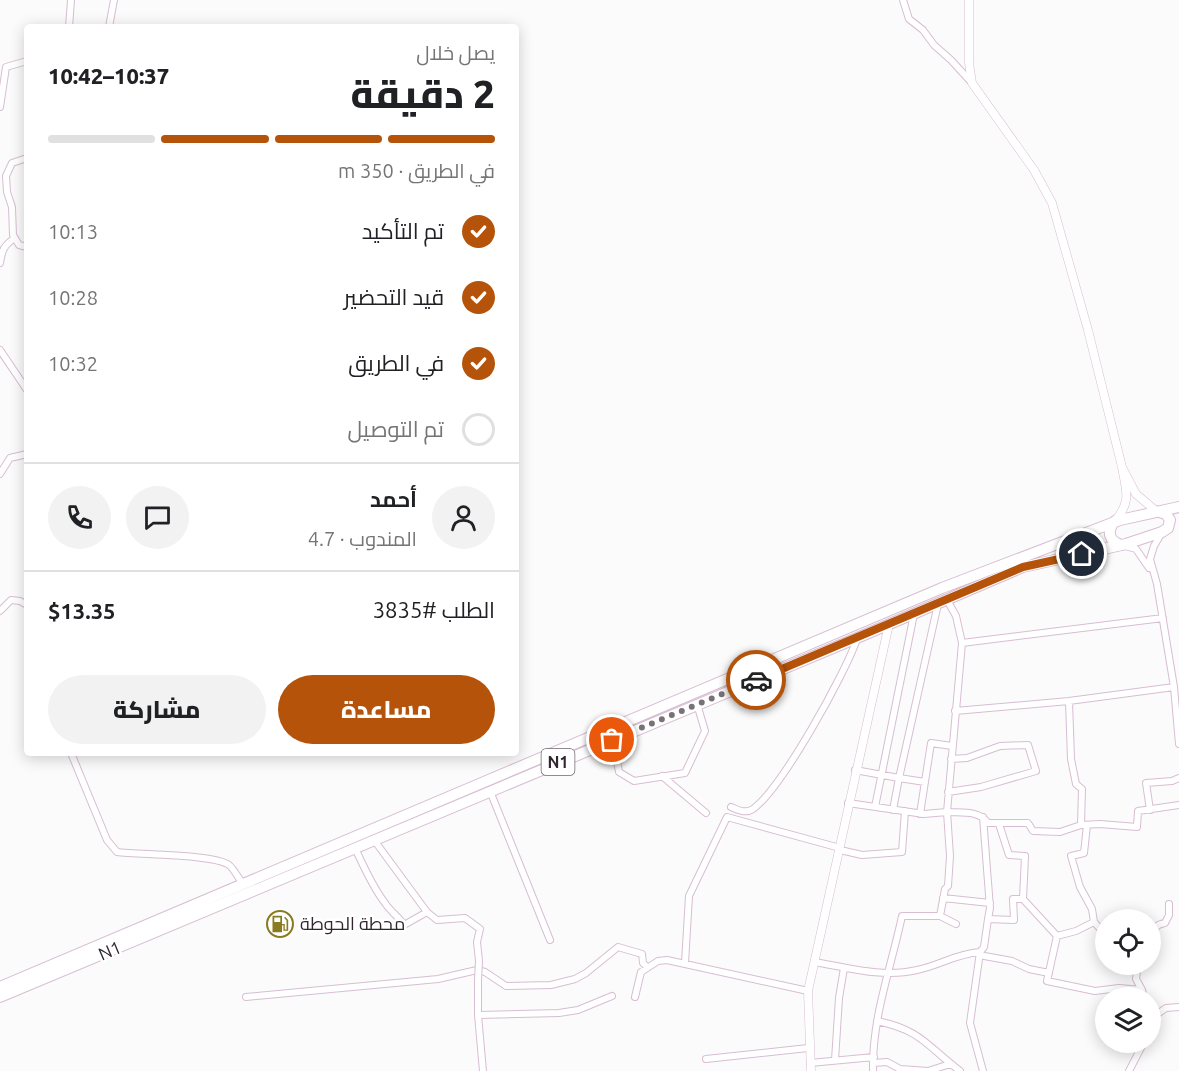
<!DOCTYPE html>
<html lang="ar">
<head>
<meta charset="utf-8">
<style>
	:root { --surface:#fff; --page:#f2f2f2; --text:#202124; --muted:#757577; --line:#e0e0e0; --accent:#b45309 }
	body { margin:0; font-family:Ubuntu,Cairo,sans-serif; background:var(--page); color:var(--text); direction:rtl; height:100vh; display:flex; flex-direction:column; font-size:22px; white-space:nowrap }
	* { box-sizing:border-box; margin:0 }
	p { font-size:20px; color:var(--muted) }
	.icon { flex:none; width:33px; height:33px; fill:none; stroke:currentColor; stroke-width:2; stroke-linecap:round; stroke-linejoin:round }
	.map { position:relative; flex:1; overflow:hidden; direction:ltr }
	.details { position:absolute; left:24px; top:24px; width:495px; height:732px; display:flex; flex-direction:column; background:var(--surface); border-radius:6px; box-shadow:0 3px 15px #0003; direction:rtl }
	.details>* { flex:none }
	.fabs { position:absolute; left:1095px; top:909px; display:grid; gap:12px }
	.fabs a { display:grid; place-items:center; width:66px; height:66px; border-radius:50%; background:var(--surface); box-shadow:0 3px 15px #0003; font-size:30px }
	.pin { position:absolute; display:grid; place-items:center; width:51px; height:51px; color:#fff; margin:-26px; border:3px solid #fff; border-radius:50%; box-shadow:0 2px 6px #0007 }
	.courier { position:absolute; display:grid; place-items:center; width:60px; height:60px; margin:-30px; border:4px solid #b45309; border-radius:50%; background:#fff; color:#222; box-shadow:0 2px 8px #0007 }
	.summary em { font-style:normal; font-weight:800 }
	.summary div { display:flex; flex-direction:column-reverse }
	.summary { display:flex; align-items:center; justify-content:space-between; height:102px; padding:0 24px }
	h1 { font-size:39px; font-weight:800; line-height:45px }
	.bar { display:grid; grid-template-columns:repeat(4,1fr); gap:9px 6px; align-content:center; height:72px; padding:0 24px }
	.bar i { height:8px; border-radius:4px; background:var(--line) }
	.bar .current { background:var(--accent) }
	.bar p { grid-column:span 4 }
	.line { display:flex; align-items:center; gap:15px; padding:0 24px; border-top:2px solid var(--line) }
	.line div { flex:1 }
	.round { display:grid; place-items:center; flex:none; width:63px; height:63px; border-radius:32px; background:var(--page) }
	ol { padding:0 24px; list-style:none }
	li { display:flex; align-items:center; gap:18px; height:66px }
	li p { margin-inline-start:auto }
	li .icon { padding:6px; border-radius:50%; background:var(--accent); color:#fff; stroke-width:4 }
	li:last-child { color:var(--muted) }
	li i { width:33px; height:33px; border:3px solid var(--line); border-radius:50% }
	.action { display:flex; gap:12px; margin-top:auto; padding:12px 24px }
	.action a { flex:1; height:69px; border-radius:36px; background:var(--accent); color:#fff; font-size:24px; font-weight:800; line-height:69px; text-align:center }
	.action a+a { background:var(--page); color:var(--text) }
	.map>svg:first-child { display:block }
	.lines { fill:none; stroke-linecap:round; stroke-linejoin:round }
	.minor-casing { stroke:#d8bdd3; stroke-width:8 }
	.tertiary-casing { stroke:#d8bdd3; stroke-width:9 }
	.trunk-casing { stroke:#d8bdd3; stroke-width:12 }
	.minor { stroke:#fff; stroke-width:6 }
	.tertiary { stroke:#fff; stroke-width:8 }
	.trunk { stroke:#fff; stroke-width:10 }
	.minor-bridge-casing { stroke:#d8bdd3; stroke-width:8; stroke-linecap:butt }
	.minor-bridge { stroke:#fff; stroke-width:6 }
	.done { stroke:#787176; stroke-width:6; stroke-dasharray:0 10.8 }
	.route { stroke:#b45309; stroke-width:8 }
	.labels { text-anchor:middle; stroke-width:5; stroke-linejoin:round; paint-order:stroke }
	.shield { fill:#fff; stroke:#6f676d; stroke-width:1.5 }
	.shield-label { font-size:16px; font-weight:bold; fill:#31262f }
	.poi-label { font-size:18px; fill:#31262f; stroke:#fff; text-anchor:start }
	.street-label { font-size:18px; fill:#31262f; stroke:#fff }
</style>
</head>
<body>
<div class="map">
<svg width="1179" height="1071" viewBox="0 0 1179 1071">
	<rect width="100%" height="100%" fill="#fbfbfb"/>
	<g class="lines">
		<defs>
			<path id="minor" d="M 903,0 L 909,19 L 923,30 L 934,45 L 951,60 L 972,83
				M 69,27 L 71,0
				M 109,27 L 114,0
				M 0,107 L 6,67 L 27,61
				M 27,158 L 12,163 L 6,176 L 7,192 L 12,207 L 13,235 L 19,245 L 27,247
				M 0,263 C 2,250 4,245 15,238
				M 0,350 L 27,390
				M 0,474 L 10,458 L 27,454
				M 1161,534 L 1154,546 L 1150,559 L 1157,584 L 1174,687 L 1179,744
				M 1125,546 L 1136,549 L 1149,568
				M 0,611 L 11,600 L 20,601 L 27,605
				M 962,643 L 1163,618
				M 1069,701 L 1071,759 L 1076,784 L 1082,789 L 1081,825
				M 955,711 L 1069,701 L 1174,687
				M 613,740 L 619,772 L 634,781 L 685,773 L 705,731 L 697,704
				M 71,753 L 107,840 L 117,852 C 139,855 214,854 229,865 C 234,869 239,879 243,884
				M 855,770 L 899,778 L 938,604
				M 662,776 L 706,813
				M 490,791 L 550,940
				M 948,792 L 981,787 L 1036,771 L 1028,745 L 1000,746 L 967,758 L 951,759
				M 848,803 L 924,814 L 947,812 L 962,643 L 956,616 L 947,600
				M 731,807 C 738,810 746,814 753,809 C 782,788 845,674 857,639
				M 875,807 L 914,614
				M 893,810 L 899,778 L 925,782
				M 1150,810 L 1146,783 L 1172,781 L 1179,778
				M 920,814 L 931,743 L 952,746
				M 983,817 L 990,908 L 988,919 L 1014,920 L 1013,899 L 1023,899 L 1057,936 L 1047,981 L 1095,991 L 1119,988 L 1142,990 L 1144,998
				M 999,824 L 1009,855 L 1025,856 L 1023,899
				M 374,840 L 427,912 L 437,920 L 465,918 L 480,929 L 477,942 L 479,961
				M 355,848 C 364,867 372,886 385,903 C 390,911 398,916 404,925 L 427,912
				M 840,850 L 862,855 L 902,852 L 905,811
				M 943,898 L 990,903
				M 940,916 L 956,924
				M 1094,922 L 1106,935
				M 1057,936 L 1076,931 L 1094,922 L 1092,909 L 1080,887 L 1071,856 L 1084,853 L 1087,825
				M 1150,938 C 1151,930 1157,924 1165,923 L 1169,915 L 1169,904
				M 980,952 L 970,1023 L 983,1071
				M 979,955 L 1012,961 L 1029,969 L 1049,973
				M 815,962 C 849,968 883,978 917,970 C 941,965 955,954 980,952 L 984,947 L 988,919
				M 685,963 L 689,896 L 727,817 L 840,848
				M 1138,964 L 1136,979 L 1142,990
				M 478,980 L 478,1015 L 483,1071
				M 246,997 L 438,979 L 477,970 L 485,972 L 506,986 L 551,985 L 575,979 L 586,973 L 618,947 L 642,954 L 643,963 L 647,967
				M 635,997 L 641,972 L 658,961 L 667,960 L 808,991
				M 478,1015 L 559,1013 L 578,1010 L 612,996
				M 1150,1019 L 1166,1008 L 1179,1007
				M 877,1021 C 921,1030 927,1046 960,1071
				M 706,1059 L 808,1048
				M 835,1060 L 839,998 L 844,968
				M 810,1063 L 874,1057
				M 873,1063 L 887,1062 L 900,1069 L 928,1071 L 950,1064
				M 873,1071 C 872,1017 891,968 902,916 L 940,916 L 945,889 L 948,886 L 950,856 L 947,812 C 962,813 979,810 988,823 L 1028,823 L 1033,831 L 1060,832 L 1081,825 L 1100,824 L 1137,827 L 1138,811 L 1179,805
				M 1129,1071 L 1144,1042"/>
			<path id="tertiary" d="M 969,0 L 969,63 L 972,83 L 1034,170 L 1052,203 L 1088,330 L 1122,467
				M 1115,521 C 1132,501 1126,491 1122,467 L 1136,494 L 1156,511
				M 811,1071 L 808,991 L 889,624"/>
			<path id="trunk" d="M 1115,521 C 1106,531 1109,542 1122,545
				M 0,987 L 942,588 L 1120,520 L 1179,507
				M 0,997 L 857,638 L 1023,567 L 1126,544 L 1162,532 L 1168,528 L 1170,520 L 1166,514 L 1156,511"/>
		</defs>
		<!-- minor casing -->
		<use href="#minor" class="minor-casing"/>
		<!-- tertiary casing -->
		<use href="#tertiary" class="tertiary-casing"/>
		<!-- trunk casing -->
		<use href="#trunk" class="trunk-casing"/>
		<!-- minor -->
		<use href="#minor" class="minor"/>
		<!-- tertiary -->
		<use href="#tertiary" class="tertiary"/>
		<!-- trunk -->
		<use href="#trunk" class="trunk"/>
		<defs>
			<path id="minor-bridge" d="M 478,980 L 479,961"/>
		</defs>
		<!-- minor-bridge casing -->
		<use href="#minor-bridge" class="minor-bridge-casing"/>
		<!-- minor-bridge -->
		<use href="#minor-bridge" class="minor-bridge"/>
	</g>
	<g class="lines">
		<!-- done -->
		<path class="done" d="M 612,740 L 756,680"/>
		<!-- route -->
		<path class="route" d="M 756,680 L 1023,567 L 1082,554"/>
	</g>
	<!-- icons -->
	<defs>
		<symbol id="fuel-ring" viewBox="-11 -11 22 22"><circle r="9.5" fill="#fff" stroke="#8a7b20" stroke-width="1.5"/><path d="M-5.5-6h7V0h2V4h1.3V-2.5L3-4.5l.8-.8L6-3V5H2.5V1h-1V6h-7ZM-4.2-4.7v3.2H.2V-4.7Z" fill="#8a7b20"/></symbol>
	</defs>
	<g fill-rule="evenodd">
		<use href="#fuel-ring" x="265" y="909" width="30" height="30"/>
	</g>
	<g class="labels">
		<!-- shield labels -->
		<rect class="shield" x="541.5" y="749" width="33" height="26" rx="4.5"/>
		<g class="shield-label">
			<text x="558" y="768">N1</text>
		</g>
		<!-- poi labels -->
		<g class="poi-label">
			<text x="300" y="930">محطة الحوطة</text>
		</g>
		<!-- street labels -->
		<g class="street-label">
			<text transform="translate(110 951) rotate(-23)" y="6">N1</text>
		</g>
	</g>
</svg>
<div class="fabs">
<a><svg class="icon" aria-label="locate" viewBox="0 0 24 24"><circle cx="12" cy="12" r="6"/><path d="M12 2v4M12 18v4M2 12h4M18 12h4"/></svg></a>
<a><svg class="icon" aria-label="layers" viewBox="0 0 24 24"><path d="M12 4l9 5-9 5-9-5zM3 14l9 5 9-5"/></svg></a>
</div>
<div class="pin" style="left:612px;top:740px;background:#ea580c"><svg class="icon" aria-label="bag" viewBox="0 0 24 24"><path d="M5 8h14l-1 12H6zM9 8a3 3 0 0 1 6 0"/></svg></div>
<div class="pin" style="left:1082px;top:554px;background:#1f2937"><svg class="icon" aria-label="home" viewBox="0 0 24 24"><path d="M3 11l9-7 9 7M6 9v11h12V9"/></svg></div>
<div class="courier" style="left:756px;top:680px"><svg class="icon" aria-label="car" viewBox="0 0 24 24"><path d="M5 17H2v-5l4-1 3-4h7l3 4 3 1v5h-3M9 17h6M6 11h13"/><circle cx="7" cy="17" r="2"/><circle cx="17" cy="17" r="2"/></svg></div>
<section class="details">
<div class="summary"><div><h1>2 دقيقة</h1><p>يصل خلال</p></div><em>10:37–10:42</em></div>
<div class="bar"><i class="current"></i><i class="current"></i><i class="current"></i><i></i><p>في الطريق · 350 m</p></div>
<ol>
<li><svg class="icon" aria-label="check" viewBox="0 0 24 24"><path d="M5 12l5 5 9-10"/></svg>تم التأكيد<p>10:13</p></li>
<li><svg class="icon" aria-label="check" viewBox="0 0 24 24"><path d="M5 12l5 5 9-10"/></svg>قيد التحضير<p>10:28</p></li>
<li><svg class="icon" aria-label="check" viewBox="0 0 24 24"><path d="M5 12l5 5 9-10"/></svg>في الطريق<p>10:32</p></li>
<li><i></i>تم التوصيل</li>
</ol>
<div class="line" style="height:108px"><a class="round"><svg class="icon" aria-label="person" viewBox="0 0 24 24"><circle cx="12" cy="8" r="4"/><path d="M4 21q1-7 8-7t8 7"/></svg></a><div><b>أحمد</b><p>المندوب · 4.7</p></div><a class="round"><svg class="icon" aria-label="chat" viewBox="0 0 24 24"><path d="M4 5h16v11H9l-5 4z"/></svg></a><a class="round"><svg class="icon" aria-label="phone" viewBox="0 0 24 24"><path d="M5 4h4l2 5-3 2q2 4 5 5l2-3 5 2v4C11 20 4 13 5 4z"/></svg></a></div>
<div class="line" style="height:78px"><div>الطلب #3835</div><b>$13.35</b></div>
<div class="action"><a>مساعدة</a><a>مشاركة</a></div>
</section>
</div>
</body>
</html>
